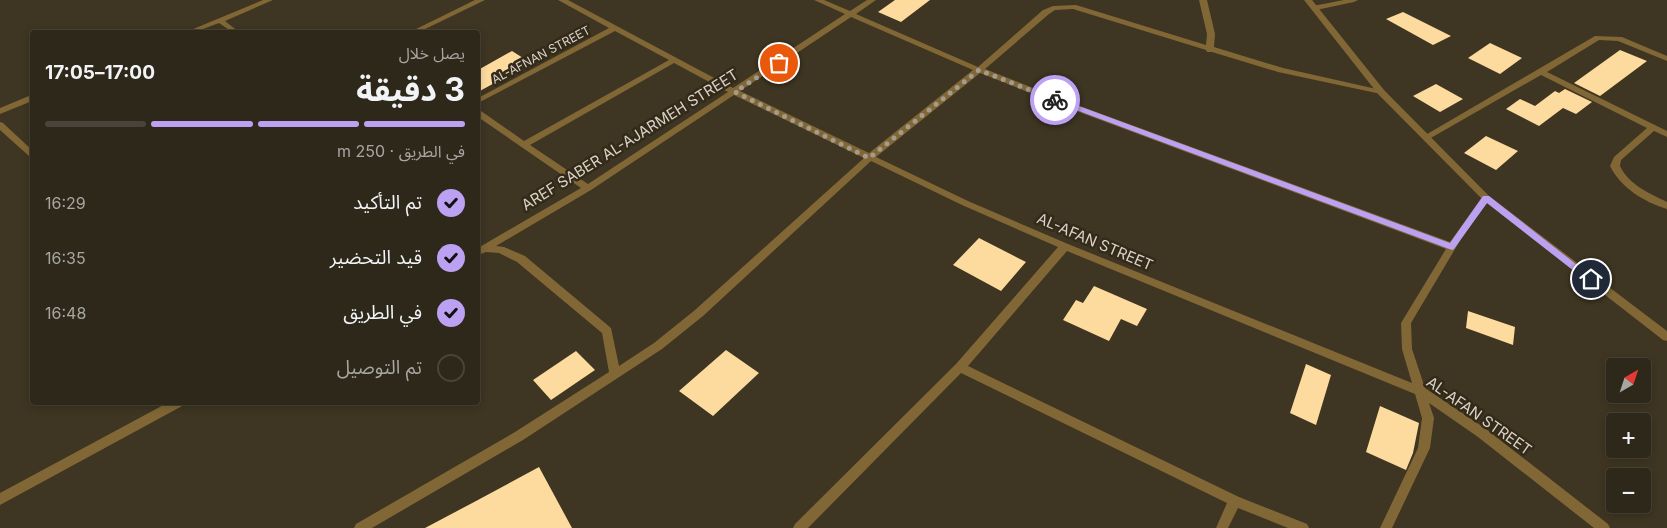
<!DOCTYPE html>
<html lang="ar">
<head>
<meta charset="utf-8">
<style>
	:root { --surface:#2e281a; --page:#363023; --text:#f1f3f6; --muted:#a7a6a2; --line:#494439; --accent:#bca0f2 }
	body { margin:0; font-family:Inter,"Noto Sans Arabic",sans-serif; background:var(--page); color:var(--text); direction:rtl; height:100vh; display:flex; flex-direction:column; font-size:19px; white-space:nowrap }
	* { box-sizing:border-box; margin:0 }
	p { font-size:16px; color:var(--muted) }
	.icon { flex:none; width:28px; height:28px; fill:none; stroke:currentColor; stroke-width:2; stroke-linecap:round; stroke-linejoin:round }
	.map { position:relative; flex:1; overflow:hidden; direction:ltr }
	.sheet { position:absolute; left:30px; top:30px; width:450px; height:375px; display:flex; flex-direction:column; background:var(--surface); border-radius:5px; box-shadow:0 2px 8px #0003,0 0 0 1px var(--line); direction:rtl }
	.sheet>* { flex:none }
	.needle { width:32px; rotate:39deg }
	.buttons { position:absolute; left:1606px; top:358px; display:grid; gap:10px }
	.buttons a { display:grid; place-items:center; width:45px; height:45px; border-radius:5px; background:var(--surface); box-shadow:0 2px 8px #0003,0 0 0 1px var(--line); font-size:25px }
	.pin { position:absolute; display:grid; place-items:center; width:42px; height:42px; color:#fff; margin:-21px; border:2px solid #fff; border-radius:50%; box-shadow:0 1px 5px #0007 }
	.courier { position:absolute; display:grid; place-items:center; width:50px; height:50px; margin:-25px; border:4px solid #bca0f2; border-radius:50%; background:#fff; color:#222; box-shadow:0 1px 6px #0007 }
	.headline em { font-style:normal; font-weight:700 }
	.headline div { display:flex; flex-direction:column-reverse }
	.headline { display:flex; align-items:center; justify-content:space-between; height:85px; padding:0 15px }
	h1 { font-size:32px; font-weight:700; line-height:38px }
	.bar { display:grid; grid-template-columns:repeat(4,1fr); gap:8px 5px; align-content:center; height:60px; padding:0 15px }
	.bar i { height:6px; border-radius:4px; background:var(--line) }
	.bar .current { background:var(--accent) }
	.bar p { grid-column:span 4 }
	ol { padding:0 15px; list-style:none }
	li { display:flex; align-items:center; gap:15px; height:55px }
	li p { margin-inline-start:auto }
	li .icon { padding:5px; border-radius:50%; background:var(--accent); color:#111; stroke-width:4 }
	li:last-child { color:var(--muted) }
	li i { width:28px; height:28px; border:2px solid var(--line); border-radius:50% }
	.map>svg:first-child { display:block }
	.building { fill:#fddb9e }
	.lines { fill:none; stroke-linecap:round; stroke-linejoin:round }
	.minor { fill:#816735; fill-rule:evenodd }
	.tertiary { fill:#816735; fill-rule:evenodd }
	.route { fill:#bca0f2 }
	.done { stroke:#a39c8e; stroke-width:5; stroke-dasharray:0 9 }
	.labels { text-anchor:middle; stroke-width:5; stroke-linejoin:round; paint-order:stroke }
	.far-street-label { font-size:12px; fill:#d9d3c8; stroke:#342a19 }
	.street-label { font-size:15px; fill:#d9d3c8; stroke:#342a19 }
</style>
</head>
<body>
<div class="map">
<svg width="1667" height="528" viewBox="0 0 1667 528">
	<rect width="100%" height="100%" fill="#3e3522"/>
	<!-- building -->
	<path class="building" d="M 895,0 L 930,0 L 901,22 L 878,12 Z
		M 1403,12 L 1451,36 L 1433,45 L 1386,19 Z
		M 1490,43 L 1522,58 L 1500,74 L 1468,58 Z
		M 1620,50 L 1647,61 L 1600,96 L 1574,83 Z
		M 512,51 L 531,63 L 478,92 L 478,70 Z
		M 1436,84 L 1463,99 L 1440,112 L 1413,96 Z
		M 1565,89 L 1592,102 L 1576,114 L 1563,108 L 1539,126 L 1506,109 L 1520,99 L 1535,106 L 1555,91 L 1559,93 Z
		M 1486,136 L 1518,151 L 1496,170 L 1464,153 Z
		M 979,238 L 1026,262 L 1001,291 L 953,265 Z
		M 1094,286 L 1147,309 L 1137,326 L 1121,319 L 1109,341 L 1063,320 L 1076,300 L 1083,303 Z
		M 1468,311 L 1515,327 L 1513,345 L 1466,328 Z
		M 726,350 L 759,373 L 713,416 L 679,391 Z
		M 576,351 L 595,370 L 551,400 L 533,380 Z
		M 1306,364 L 1331,375 L 1316,425 L 1290,413 Z
		M 1380,406 L 1419,423 L 1413,453 L 1406,470 L 1366,452 Z
		M 539,467 L 572,528 L 425,528 L 476,501 Z"/>
	<g class="lines">
		<!-- minor -->
		<path class="minor" d="M 263,0 L 273,0 L 225,21 L 239,32 L 232,32 L 219,23 L 195,32 L 186,32 Z
			M 475,0 L 485,0 L 419,32 L 410,32 Z
			M 558,0 L 568,0 L 733,88 L 845,14 L 814,0 L 824,0 L 850,11 L 867,0 L 876,0 L 856,14 L 978,67 L 1043,10 L 1053,6 L 1076,5 L 1206,45 L 1207,34 L 1199,0 L 1207,0 L 1215,34 L 1214,47 L 1283,68 L 1381,90 L 1385,92 L 1381,94 L 1278,72 L 1212,52 L 1207,52 L 1206,50 L 1073,9 L 1055,10 L 1049,14 L 985,69 L 1069,102 L 1450,242 L 1483,196 L 1489,196 L 1491,198 L 1489,200 L 1464,234 L 1411,323 L 1412,349 L 1425,388 L 1486,429 L 1608,524 L 1610,528 L 1594,528 L 1478,437 L 1429,403 L 1434,418 L 1430,448 L 1392,528 L 1380,528 L 1418,448 L 1422,418 L 1415,394 L 1067,251 L 968,366 L 1239,497 L 1307,524 L 1309,528 L 1288,528 L 1238,508 L 1228,528 L 1216,528 L 1227,503 L 961,373 L 808,528 L 793,528 L 795,524 L 956,364 L 1058,247 L 962,205 L 871,161 L 703,316 L 662,349 L 523,440 L 372,528 L 354,528 L 356,524 L 515,432 L 609,372 L 602,333 L 517,262 L 499,253 L 486,252 L 478,255 L 478,248 L 581,188 L 478,117 L 478,111 L 481,111 L 524,141 L 669,60 L 615,31 L 478,103 L 478,98 L 609,28 ZM 851,17 L 973,70 L 869,153 L 740,91 ZM 674,63 L 728,92 L 588,184 L 530,145 ZM 980,73 L 1063,106 L 1446,249 L 1401,323 L 1402,349 L 1412,383 L 1068,244 L 968,201 L 876,157 ZM 734,95 L 864,158 L 695,310 L 654,343 L 619,366 L 611,328 L 525,256 L 504,247 L 496,246 L 591,190 Z
			M 1344,0 L 1358,0 L 1354,2 L 1316,10 L 1312,8 L 1313,6 Z
			M 1595,36 L 1622,37 L 1667,56 L 1667,61 L 1618,41 L 1599,40 L 1547,72 L 1667,131 L 1667,137 L 1654,131 L 1621,160 L 1620,166 C 1629,185 1649,193 1667,202 L 1667,209 C 1644,202 1621,188 1610,166 L 1614,157 L 1647,128 L 1541,75 L 1429,139 L 1426,140 L 1422,137 Z
			M 29,96 L 32,96 L 32,101 L 0,114 L 0,108 Z
			M 0,122 L 3,123 L 32,150 L 32,157 L 29,156 L 0,130 Z
			M 169,402 L 185,402 L 184,405 L 0,505 L 0,493 Z"/>
		<!-- tertiary -->
		<path class="tertiary" d="M 1304,0 L 1312,0 L 1384,90 L 1489,196 L 1667,331 L 1667,341 L 1663,340 L 1483,200 L 1378,94 Z"/>
	</g>
	<!-- route -->
	<path class="route" d="M 1052,98 L 1057,98 L 1450,243 L 1483,196 L 1489,196 L 1595,279 L 1591,282 L 1588,282 L 1487,203 L 1454,249 L 1452,250 L 1052,101 Z"/>
	<g class="lines">
		<!-- done -->
		<path class="done" d="M 779,63 L 735,92 L 869,158 L 979,70 L 1055,100"/>
	</g>
	<g class="labels">
		<!-- far-street labels -->
		<g class="far-street-label">
			<text transform="translate(541 55) rotate(-28)" y="4">AL-AFNAN STREET</text>
		</g>
		<!-- street labels -->
		<g class="street-label">
			<text transform="translate(630 140) rotate(-32)" y="5">AREF SABER AL-AJARMEH STREET</text>
			<text transform="translate(1095 242) rotate(23)" y="5">AL-AFAN STREET</text>
			<text transform="translate(1479 416) rotate(35)" y="5">AL-AFAN STREET</text>
		</g>
	</g>
</svg>
<div class="buttons">
<a><svg class="needle" viewBox="-14 -14 28 28"><path d="M0-13l5 13h-10z" fill="#e53935"/><path d="M0 13l5-13h-10z" fill="#a7a6a2"/></svg></a>
<a>+</a>
<a>−</a>
</div>
<div class="pin" style="left:779px;top:63px;background:#ea580c"><svg class="icon" aria-label="bag" viewBox="0 0 24 24"><path d="M5 8h14l-1 12H6zM9 8a3 3 0 0 1 6 0"/></svg></div>
<div class="pin" style="left:1591px;top:279px;background:#1f2937"><svg class="icon" aria-label="home" viewBox="0 0 24 24"><path d="M3 11l9-7 9 7M6 9v11h12V9"/></svg></div>
<div class="courier" style="left:1055px;top:100px"><svg class="icon" aria-label="bike" viewBox="0 0 24 24"><circle cx="6" cy="16" r="4"/><circle cx="18" cy="16" r="4"/><path d="M6 16l4-8h5l3 8M10 8l3 8H6M13 5h3"/></svg></div>
<section class="sheet">
<div class="headline"><div><h1>3 دقيقة</h1><p>يصل خلال</p></div><em>17:00–17:05</em></div>
<div class="bar"><i class="current"></i><i class="current"></i><i class="current"></i><i></i><p>في الطريق · 250 m</p></div>
<ol>
<li><svg class="icon" aria-label="check" viewBox="0 0 24 24"><path d="M5 12l5 5 9-10"/></svg>تم التأكيد<p>16:29</p></li>
<li><svg class="icon" aria-label="check" viewBox="0 0 24 24"><path d="M5 12l5 5 9-10"/></svg>قيد التحضير<p>16:35</p></li>
<li><svg class="icon" aria-label="check" viewBox="0 0 24 24"><path d="M5 12l5 5 9-10"/></svg>في الطريق<p>16:48</p></li>
<li><i></i>تم التوصيل</li>
</ol>
</section>
</div>
</body>
</html>
